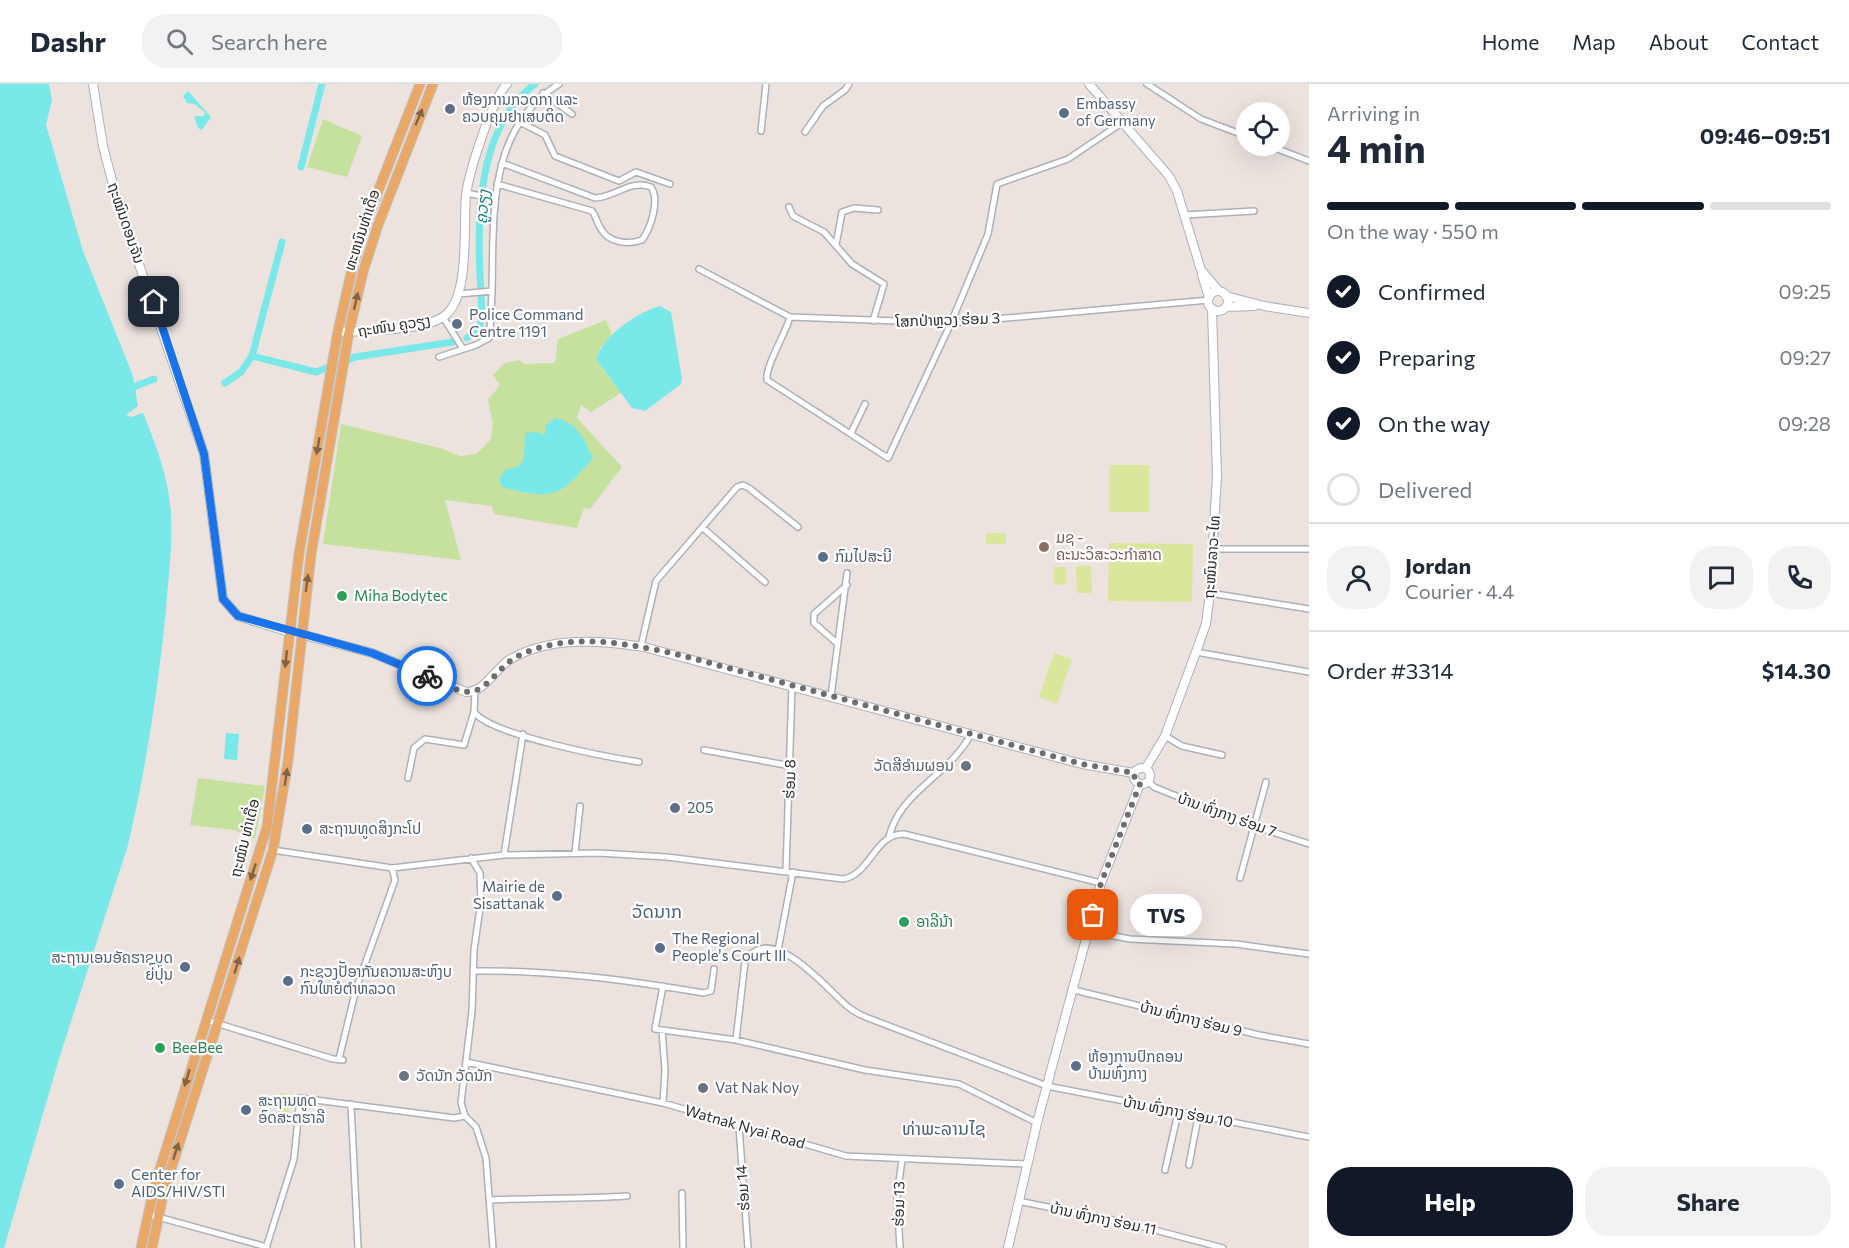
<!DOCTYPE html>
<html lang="en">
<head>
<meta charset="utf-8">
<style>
	:root { --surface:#fff; --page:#f2f2f3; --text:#1f2937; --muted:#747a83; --line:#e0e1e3; --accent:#111827 }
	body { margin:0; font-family:Commissioner,"Noto Sans Lao",sans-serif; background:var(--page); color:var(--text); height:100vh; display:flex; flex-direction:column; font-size:22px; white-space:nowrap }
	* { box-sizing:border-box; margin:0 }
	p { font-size:20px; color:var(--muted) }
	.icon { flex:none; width:33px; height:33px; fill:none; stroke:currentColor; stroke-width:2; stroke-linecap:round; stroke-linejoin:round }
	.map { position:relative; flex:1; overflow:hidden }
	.details { display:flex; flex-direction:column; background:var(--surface); width:540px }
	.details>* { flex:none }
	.tools { position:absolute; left:1236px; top:18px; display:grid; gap:12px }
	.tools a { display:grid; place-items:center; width:54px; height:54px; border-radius:50%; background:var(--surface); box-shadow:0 6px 24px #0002; font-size:30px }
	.pin { position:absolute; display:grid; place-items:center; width:51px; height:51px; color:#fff; margin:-26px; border-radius:12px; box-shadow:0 3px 9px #0006 }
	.courier { position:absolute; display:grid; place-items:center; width:60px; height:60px; margin:-30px; border:4px solid #1a73e8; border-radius:50%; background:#fff; color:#222; box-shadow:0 2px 8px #0007 }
	.bubble { position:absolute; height:42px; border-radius:21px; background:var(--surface); box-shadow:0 6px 24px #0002; font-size:20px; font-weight:700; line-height:42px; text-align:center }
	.overview em { font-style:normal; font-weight:700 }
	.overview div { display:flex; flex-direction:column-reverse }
	.overview { display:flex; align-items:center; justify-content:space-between; height:102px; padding:0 18px }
	h1 { font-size:39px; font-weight:700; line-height:45px }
	.bar { display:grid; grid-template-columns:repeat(4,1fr); gap:9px 6px; align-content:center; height:72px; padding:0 18px }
	.bar i { height:8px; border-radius:4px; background:var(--line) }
	.bar .current { background:var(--accent) }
	.bar p { grid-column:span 4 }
	.line { display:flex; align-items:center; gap:15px; padding:0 18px; border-top:2px solid var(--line) }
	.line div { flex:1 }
	.round { display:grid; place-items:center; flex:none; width:63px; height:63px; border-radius:24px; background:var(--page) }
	ol { padding:0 18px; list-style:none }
	li { display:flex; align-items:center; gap:18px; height:66px }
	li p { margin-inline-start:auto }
	li .icon { padding:6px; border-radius:50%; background:var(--accent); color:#fff; stroke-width:4 }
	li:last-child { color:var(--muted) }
	li i { width:33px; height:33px; border:3px solid var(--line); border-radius:50% }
	.primary-button { display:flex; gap:12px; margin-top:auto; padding:12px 18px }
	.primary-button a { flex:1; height:69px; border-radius:24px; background:var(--accent); color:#fff; font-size:24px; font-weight:700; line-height:69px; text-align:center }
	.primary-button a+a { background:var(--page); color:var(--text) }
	header { display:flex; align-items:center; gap:36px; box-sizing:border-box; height:84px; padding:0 30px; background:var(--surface); border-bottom:2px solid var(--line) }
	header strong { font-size:28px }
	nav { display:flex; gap:33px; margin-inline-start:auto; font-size:21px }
	.search { width:420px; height:54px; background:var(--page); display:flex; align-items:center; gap:15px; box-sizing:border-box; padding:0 21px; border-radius:24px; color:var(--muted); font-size:22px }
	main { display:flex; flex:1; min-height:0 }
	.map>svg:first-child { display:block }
	.green { fill:#c6e09e }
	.pitch { fill:#dae69b }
	.water { fill:#78e8e8 }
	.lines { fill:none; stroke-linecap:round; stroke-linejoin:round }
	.canal { stroke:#78e8e8; stroke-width:7 }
	.street-casing { stroke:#acb1b7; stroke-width:8 }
	.secondary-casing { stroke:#acb1b7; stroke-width:10 }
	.primary-casing { stroke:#c4c4c4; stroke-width:11 }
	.street { stroke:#fff; stroke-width:5 }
	.secondary { stroke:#fff; stroke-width:8 }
	.primary { stroke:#e9a867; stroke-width:9 }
	.oneway { fill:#816447 }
	.done { stroke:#6f6c6b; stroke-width:6; stroke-dasharray:0 10.8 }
	.route { stroke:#1a73e8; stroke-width:8 }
	.service-dot { fill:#5c6f8a; stroke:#fff; stroke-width:2 }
	.education-dot { fill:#8d6e63; stroke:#fff; stroke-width:2 }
	.leisure-dot { fill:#2e9e5b; stroke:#fff; stroke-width:2 }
	.worship-dot { fill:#6b7280; stroke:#fff; stroke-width:2 }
	.labels { text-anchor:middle; stroke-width:4.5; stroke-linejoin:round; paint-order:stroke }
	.service-label { font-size:15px; fill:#4e5e75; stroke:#fff; text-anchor:start }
	.street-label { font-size:15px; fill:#2c2c2c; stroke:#fff }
	.education-label { font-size:15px; fill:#785e54; stroke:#fff; text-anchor:start }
	.leisure-label { font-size:15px; fill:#27864d; stroke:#fff; text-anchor:start }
	.worship-label { font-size:15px; fill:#5b616d; stroke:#fff; text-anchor:start }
	.water-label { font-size:16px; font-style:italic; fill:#158089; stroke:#fff }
	.quarter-label { font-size:18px; fill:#4e627a; stroke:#fff }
</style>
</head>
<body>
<header>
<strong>Dashr</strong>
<div class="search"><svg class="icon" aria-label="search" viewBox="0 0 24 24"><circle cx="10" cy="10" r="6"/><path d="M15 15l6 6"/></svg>Search here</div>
<nav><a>Home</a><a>Map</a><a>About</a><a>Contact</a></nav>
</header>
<main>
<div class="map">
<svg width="1309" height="1164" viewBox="0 0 1309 1164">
	<rect width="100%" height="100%" fill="#ece3df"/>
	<!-- green -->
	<path class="green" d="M 323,35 L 362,52 L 347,93 L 307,83 Z
		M 606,236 L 612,251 L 600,264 L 596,275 L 621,309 L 591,328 L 581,321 L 577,334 L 622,383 L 590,425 L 584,424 L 577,444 L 494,430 L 492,422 L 445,416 L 461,476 L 323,460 L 341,340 L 440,364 L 460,372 L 476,370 L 491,355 L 493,340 L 488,316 L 500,301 L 493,291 L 504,279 L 520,276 L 524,280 L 555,279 L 558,255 Z
		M 198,694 L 265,702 L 255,755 L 234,746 L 190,741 Z"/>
	<!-- pitch -->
	<path class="pitch" d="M 1109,381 L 1149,381 L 1149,428 L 1109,428 Z
		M 986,449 L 1006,449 L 1006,460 L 986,460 Z
		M 1109,459 L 1193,460 L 1192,518 L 1108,517 Z
		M 1076,482 L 1091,482 L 1092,509 L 1077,509 Z
		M 1053,483 L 1066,483 L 1067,500 L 1054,501 Z
		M 1054,569 L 1072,575 L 1057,620 L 1039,613 Z
		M 280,1009 L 291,1010 L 289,1033 L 278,1031 Z"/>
	<!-- water -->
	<path class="water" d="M 0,0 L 49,0 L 52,16 L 46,41 L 83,167 L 133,292 L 138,322 L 126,331 L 131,333 L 143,329 C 156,361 169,395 171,430 C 173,462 168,495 166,526 C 158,606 146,684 128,761 L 58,978 L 4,1164 L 0,1164 Z
		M 188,7 L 211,33 L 202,46 L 198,44 L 194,32 L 204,32 L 205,28 L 194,20 L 187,19 L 183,12 Z
		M 660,222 L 671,228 L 682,295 L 681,300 L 645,327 L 632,324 L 596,275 C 604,251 636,229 660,222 Z
		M 555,334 C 578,339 583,354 593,374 C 560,413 553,417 502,403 L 499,395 L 505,386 L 519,382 L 524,376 L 525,349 L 535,348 L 545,351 L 545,342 Z
		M 226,649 L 239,650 L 237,676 L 224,675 Z"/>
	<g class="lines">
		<!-- canal -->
		<path class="canal" d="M 301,83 L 322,0
			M 467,254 L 480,242 L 482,230 C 478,156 469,50 535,0
			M 252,272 L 316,288 L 355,273 L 453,258
			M 225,299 L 241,288 L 252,272 L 282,158
			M 126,306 L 154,295"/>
		<defs>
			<path id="street" d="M 1147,0 L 1201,35 L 1246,52
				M 543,9 L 572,30
				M 520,38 L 545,51 L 555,72 L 619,97 L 636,88 L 670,100
				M 761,47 L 766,0
				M 805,48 L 823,22 L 845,6 L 849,0
				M 1270,62 L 1309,77
				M 497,100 L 592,127 C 596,132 597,139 601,145 C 609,159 628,161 642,156 C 651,144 660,116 651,103 C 630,95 616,113 595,114 L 502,79
				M 467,109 L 495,115
				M 789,123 L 793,132 L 824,148 L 852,180 L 884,200 L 873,237
				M 1184,131 L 1254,127
				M 836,161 L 842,128 L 854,124 L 878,126
				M 699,185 L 790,233 L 951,239 L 1209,216
				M 459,210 L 492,207
				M 443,233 L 463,265
				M 790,233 C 786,249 765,282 767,296 L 888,374 L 951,239 L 988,150 L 997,100 L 1068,75 L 1123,38
				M 439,273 L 476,261 L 489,254 C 500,169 472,53 559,0
				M 851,349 L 865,320
				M 703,444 L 765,498
				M 1214,465 L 1309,465
				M 1210,509 L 1309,525
				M 838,560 L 814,539 L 814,530 L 847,501
				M 641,562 L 656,497 L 737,403 L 743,401 L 749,404 L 798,443
				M 1196,568 L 1309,588
				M 831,612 L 847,489
				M 474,628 C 491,651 607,673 639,678
				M 1165,652 L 1182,662 L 1222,671
				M 704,666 L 791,682
				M 408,694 L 414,664 L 425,655 L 464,661 L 474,628 L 475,607
				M 1148,697 L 1154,703 L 1233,735 L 1309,760
				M 889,753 C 900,707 949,692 971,650
				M 273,766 L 392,784 L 504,771 L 598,769 L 667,773 L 843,795 C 870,791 875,749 904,750 L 1101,799
				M 575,769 L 580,722
				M 504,771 L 523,650
				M 471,774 L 480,789 L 481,817 L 474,866 L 472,927 L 461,1019 L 465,1032 L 476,1043 L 486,1074 L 493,1164
				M 786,787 L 792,602
				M 1240,794 L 1266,698
				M 1088,847 L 1130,855 L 1236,860 L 1309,870
				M 778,866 L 793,788
				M 474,887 C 553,886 626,896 704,909 L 711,907 L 714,885
				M 663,902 L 655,945 L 736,956 L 865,986 L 959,1000 L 1037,1039
				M 1074,906 L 1259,951 L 1309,960
				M 206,936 L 333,975 L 343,976
				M 662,947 L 665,986 L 663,1019
				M 736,956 L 745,878 C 770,835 827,905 847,922 C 853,927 860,931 868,934 L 1047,1002 L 1309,1053
				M 339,975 L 356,905 L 395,796 L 392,784
				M 466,978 L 663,1019 L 846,1072 L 1026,1080
				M 351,1020 L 358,1164
				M 739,1043 L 748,1164
				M 1189,1081 L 1198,1033
				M 1165,1086 L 1178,1029
				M 682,1109 L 683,1164
				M 489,1116 C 535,1114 581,1115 627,1112
				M 1018,1117 L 1132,1140 L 1223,1164
				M 147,1130 L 267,1163
				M 266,1164 L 294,1075 L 300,1014 L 454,1034 L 465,1032
				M 900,1164 L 897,1112 L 902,1076"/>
			<path id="secondary" d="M 93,0 L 103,62 L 117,116 L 204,370 L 223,515 L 238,532 L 289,548
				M 1089,0 L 1169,92 L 1177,107 L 1201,186 L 1219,207
				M 1202,191 L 1209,213
				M1208 217a10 10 0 1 1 20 0a10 10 0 1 1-20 0Z
				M 1226,212 L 1264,222 L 1309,229
				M 1226,223 L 1254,222
				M 338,247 L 349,248 C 374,246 423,246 443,233 C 471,215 463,141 466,111 C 469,88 492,15 507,0
				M 300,550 L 372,569 L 466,608 C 485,608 494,586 509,576 C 549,552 600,556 644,563 L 1082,680 L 1134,689
				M1134 692a8 8 0 1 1 16 0a8 8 0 1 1-16 0Z
				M 1146,684 L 1165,652 L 1196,568 L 1206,540 L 1210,509 L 1217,392 L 1212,225
				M 1008,1164 L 1037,1039 L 1101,799 L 1140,700"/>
			<path id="primary" d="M 141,1164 L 154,1104 L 267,743 L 299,470 L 338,247 L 352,185 L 366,138 L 420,0
				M 152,1164 L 164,1107 L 273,766 L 288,677 L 311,471 L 349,248 L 363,188 L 378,141 L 433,0"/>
		</defs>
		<!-- street casing -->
		<use href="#street" class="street-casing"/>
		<!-- secondary casing -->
		<use href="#secondary" class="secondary-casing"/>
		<!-- primary casing -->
		<use href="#primary" class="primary-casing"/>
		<!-- street -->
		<use href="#street" class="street"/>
		<!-- secondary -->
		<use href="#secondary" class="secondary"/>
		<!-- primary -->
		<use href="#primary" class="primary"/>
	</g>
	<!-- one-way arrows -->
	<defs><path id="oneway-solid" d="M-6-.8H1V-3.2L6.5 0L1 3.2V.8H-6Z" transform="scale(1.5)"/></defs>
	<g class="oneway">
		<use href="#oneway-solid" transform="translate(419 33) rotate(-67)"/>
		<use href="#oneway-solid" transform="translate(356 217) rotate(-77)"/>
		<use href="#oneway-solid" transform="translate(318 362) rotate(100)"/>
		<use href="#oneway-solid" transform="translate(307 499) rotate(-82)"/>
		<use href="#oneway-solid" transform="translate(286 575) rotate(96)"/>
		<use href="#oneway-solid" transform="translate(286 693) rotate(-82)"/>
		<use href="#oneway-solid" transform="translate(253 788) rotate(108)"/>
		<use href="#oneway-solid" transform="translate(237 881) rotate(-73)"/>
		<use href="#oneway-solid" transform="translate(187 994) rotate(107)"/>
		<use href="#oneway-solid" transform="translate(176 1067) rotate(-72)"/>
	</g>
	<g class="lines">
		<!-- done -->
		<path class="done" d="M 427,592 C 439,597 460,611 474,607 C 488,604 502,580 516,573 C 569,546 630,560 684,572 L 1082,680 L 1134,689 L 1135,697 L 1140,700 L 1101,799 L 1093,831"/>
		<!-- route -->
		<path class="route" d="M 154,218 L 204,370 L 223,515 L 238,532 L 372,569 L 427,592"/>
	</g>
	<!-- markers -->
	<g class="service-dot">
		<circle cx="450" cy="25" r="6"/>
		<circle cx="1064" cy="29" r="6"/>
		<circle cx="457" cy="240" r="6"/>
		<circle cx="823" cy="473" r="6"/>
		<circle cx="675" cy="724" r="6"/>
		<circle cx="307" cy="745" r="6"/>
		<circle cx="557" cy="812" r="6"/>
		<circle cx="660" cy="864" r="6"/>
		<circle cx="185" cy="883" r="6"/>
		<circle cx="288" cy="897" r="6"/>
		<circle cx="1076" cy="982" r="6"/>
		<circle cx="246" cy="1026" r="6"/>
		<circle cx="119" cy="1100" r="6"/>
	</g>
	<circle class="education-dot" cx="1044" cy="463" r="6"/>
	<g class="leisure-dot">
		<circle cx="342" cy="512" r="6"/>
		<circle cx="904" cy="838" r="6"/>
		<circle cx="160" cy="964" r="6"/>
	</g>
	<g class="worship-dot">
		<circle cx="966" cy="682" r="6"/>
		<circle cx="404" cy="992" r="6"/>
		<circle cx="703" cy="1004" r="6"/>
	</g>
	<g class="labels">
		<!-- service labels -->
		<g class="service-label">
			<text x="462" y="21">ຫ້ອງການກວດກາ ແລະ<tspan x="462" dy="17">ຄວບຄຸມຢາເສບຕິດ</tspan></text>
			<text x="1076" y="25">Embassy<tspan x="1076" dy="17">of Germany</tspan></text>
			<text x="469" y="236">Police Command<tspan x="469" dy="17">Centre 1191</tspan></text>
			<text x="835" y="478">ກົມໄປສະນີ</text>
			<text x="687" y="729">205</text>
			<text x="319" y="750">ສະຖານທູດສິງກະໂປ</text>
			<text x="545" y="808" text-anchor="end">Mairie de<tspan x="545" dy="17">Sisattanak</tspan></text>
			<text x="672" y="860">The Regional<tspan x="672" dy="17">People's Court III</tspan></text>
			<text x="173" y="879" text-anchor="end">ສະຖານເອນອັຄຮາຊມູດ<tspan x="173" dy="17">ຍ່ົປຸນ</tspan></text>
			<text x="300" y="893">ກະຊວງປັັອາກັນຄວານສະຫົງບ<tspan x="300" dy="17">ກົນໃຫຍໍຕຳຫລວດ</tspan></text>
			<text x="1088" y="978">ຫ້ອງການປົກຄອນ<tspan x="1088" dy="17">ບ້າມທົ່ງກາງ</tspan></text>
			<text x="258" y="1022">ສະຖານທູດ<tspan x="258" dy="17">ອົດສະຕຮາລີ</tspan></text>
			<text x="131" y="1096">Center for<tspan x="131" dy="17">AIDS/HIV/STI</tspan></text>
		</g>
		<!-- street labels -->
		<g class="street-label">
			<text transform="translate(126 139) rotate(71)" y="5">ຖະໝົນດອນຈັນ</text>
			<text transform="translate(362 146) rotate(-72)" y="5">ທະຫນົນທ່າເດື່ອ</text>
			<text transform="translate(948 236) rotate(-2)" y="5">ໂສກປ່າຫຼວງ ຮ່ອມ 3</text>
			<text transform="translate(394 242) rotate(-9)" y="5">ຖະໜົນ ຄູວຽງ</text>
			<text transform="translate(1212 473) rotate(-86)" y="5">ຖະໜົນລາວ-ໄທ</text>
			<text transform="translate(790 695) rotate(-88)" y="5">ຮ່ອມ 8</text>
			<text transform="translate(1227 731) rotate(20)" y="5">ບ້ານ ທົ່ງກາງ ຮ່ອມ 7</text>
			<text transform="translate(245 754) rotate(-76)" y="5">ຖະໝົນ ທ່າເດື່ອ</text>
			<text transform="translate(1191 935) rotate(14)" y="5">ບ້ານ ທົ່ງກາງ ຮ່ອມ 9</text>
			<text transform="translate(1178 1028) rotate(11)" y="5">ບ້ານ ທົ່ງກາງ ຮ່ອມ 10</text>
			<text transform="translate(745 1043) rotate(16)" y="5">Watnak Nyai Road</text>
			<text transform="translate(743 1104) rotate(-94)" y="5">ຮ່ອມ 14</text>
			<text transform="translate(899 1120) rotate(-89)" y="5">ຮ່ອມ 13</text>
			<text transform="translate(1103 1135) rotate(12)" y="5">ບ້ານ ທົ່ງກາງ ຮ່ອມ 11</text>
		</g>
		<!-- education labels -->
		<g class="education-label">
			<text x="1056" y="459">ມຊ -<tspan x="1056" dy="17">ຄະນະວິສະວະກຳສາດ</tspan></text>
		</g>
		<!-- leisure labels -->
		<g class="leisure-label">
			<text x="354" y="517">Miha Bodytec</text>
			<text x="916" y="843">ອາລີນ້າ</text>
			<text x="172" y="969">BeeBee</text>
		</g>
		<!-- worship labels -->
		<g class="worship-label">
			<text x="954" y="687" text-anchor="end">ວັດສີອຳມຜອນ</text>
			<text x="416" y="997">ວັດນັກ ວັດນັກ</text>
			<text x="715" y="1009">Vat Nak Noy</text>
		</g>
		<!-- water labels -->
		<g class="water-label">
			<text transform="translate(482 123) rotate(-85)" y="6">ຄູວຽງ</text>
		</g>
		<!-- quarter labels -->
		<g class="quarter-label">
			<text x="657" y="834">ວັດນາກ</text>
			<text x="944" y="1051">ທ່າພະລານໄຊ</text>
		</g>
	</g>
</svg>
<div class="tools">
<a><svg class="icon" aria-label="locate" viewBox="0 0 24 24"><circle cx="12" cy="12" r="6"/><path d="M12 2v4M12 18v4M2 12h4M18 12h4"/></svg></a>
</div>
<div class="pin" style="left:1093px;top:831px;background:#ea580c"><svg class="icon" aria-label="bag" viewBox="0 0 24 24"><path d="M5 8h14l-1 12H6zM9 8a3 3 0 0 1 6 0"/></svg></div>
<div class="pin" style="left:154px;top:218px;background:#1f2937"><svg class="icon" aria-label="home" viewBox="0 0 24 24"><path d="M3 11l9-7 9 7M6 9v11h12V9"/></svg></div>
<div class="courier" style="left:427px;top:592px"><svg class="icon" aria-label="bike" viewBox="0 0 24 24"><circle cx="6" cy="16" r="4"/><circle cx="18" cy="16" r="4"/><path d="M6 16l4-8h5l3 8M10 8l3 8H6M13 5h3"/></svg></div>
<div class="bubble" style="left:1130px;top:810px;width:72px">TVS</div>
</div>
<section class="details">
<div class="overview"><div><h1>4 min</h1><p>Arriving in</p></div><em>09:46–09:51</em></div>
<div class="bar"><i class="current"></i><i class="current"></i><i class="current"></i><i></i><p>On the way · 550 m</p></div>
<ol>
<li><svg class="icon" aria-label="check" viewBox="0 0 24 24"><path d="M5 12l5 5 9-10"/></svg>Confirmed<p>09:25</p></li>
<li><svg class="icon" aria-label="check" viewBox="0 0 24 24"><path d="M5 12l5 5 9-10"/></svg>Preparing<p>09:27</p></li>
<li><svg class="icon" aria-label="check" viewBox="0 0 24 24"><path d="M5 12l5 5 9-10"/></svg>On the way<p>09:28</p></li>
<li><i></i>Delivered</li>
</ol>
<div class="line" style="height:108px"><a class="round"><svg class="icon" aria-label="person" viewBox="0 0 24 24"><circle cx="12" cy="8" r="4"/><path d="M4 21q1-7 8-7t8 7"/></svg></a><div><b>Jordan</b><p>Courier · 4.4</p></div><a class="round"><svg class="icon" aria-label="chat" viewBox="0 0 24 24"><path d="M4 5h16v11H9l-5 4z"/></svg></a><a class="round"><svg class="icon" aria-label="phone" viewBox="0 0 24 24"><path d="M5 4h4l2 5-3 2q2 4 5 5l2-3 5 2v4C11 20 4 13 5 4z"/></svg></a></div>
<div class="line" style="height:78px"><div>Order #3314</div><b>$14.30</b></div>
<div class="primary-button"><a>Help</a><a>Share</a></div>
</section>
</main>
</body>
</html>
